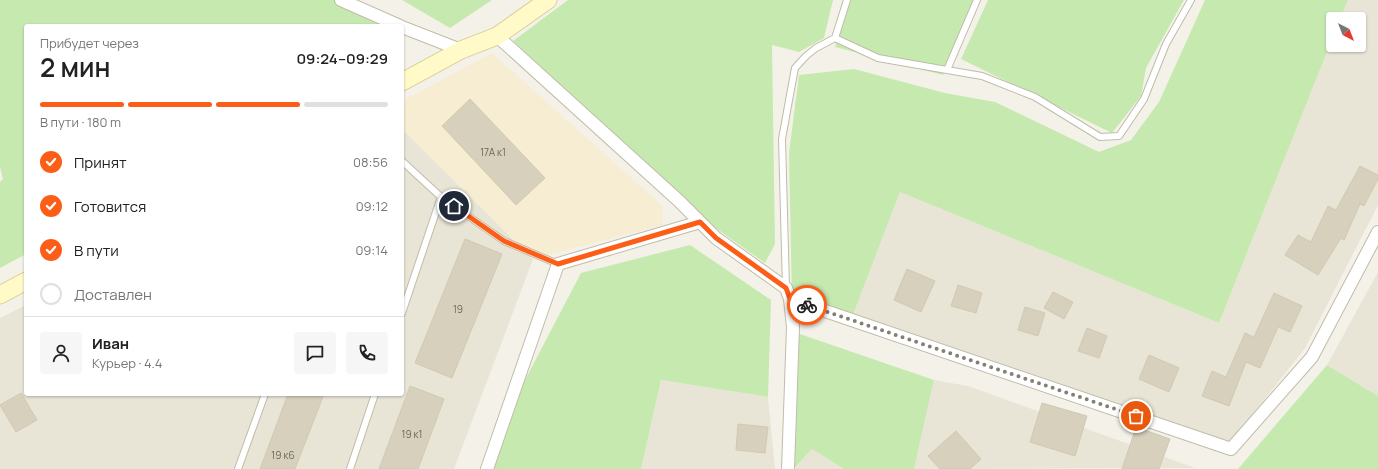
<!DOCTYPE html>
<html lang="ru">
<head>
<meta charset="utf-8">
<style>
	:root { --surface:#fff; --page:#f6f6f6; --text:#222; --muted:#767676; --line:#e0e0e0; --accent:#fc5e17 }
	body { margin:0; font-family:Manrope,sans-serif; background:var(--page); color:var(--text); height:100vh; display:flex; flex-direction:column; font-size:15px; white-space:nowrap }
	* { box-sizing:border-box; margin:0 }
	p { font-size:13px; color:var(--muted) }
	.icon { flex:none; width:22px; height:22px; fill:none; stroke:currentColor; stroke-width:2; stroke-linecap:round; stroke-linejoin:round }
	.map { position:relative; flex:1; overflow:hidden }
	.details { position:absolute; left:24px; top:24px; width:380px; height:372px; display:flex; flex-direction:column; background:var(--surface); border-radius:4px; box-shadow:0 1px 3px #0004 }
	.details>* { flex:none }
	.needle { width:26px; rotate:138deg }
	.fabs { position:absolute; left:1326px; top:12px; display:grid; gap:8px }
	.fabs a { display:grid; place-items:center; width:40px; height:40px; border-radius:4px; background:var(--surface); box-shadow:0 1px 3px #0004; font-size:20px }
	.pin { position:absolute; display:grid; place-items:center; width:34px; height:34px; color:#fff; margin:-17px; border:2px solid #fff; border-radius:50%; box-shadow:0 1px 4px #0007 }
	.courier { position:absolute; display:grid; place-items:center; width:40px; height:40px; margin:-20px; border:3px solid #fc5e17; border-radius:50%; background:#fff; color:#222; box-shadow:0 1px 5px #0007 }
	.headline em { font-style:normal; font-weight:600 }
	.headline div { display:flex; flex-direction:column-reverse }
	.headline { display:flex; align-items:center; justify-content:space-between; height:68px; padding:0 16px }
	h1 { font-size:26px; font-weight:600; line-height:30px }
	.bar { display:grid; grid-template-columns:repeat(4,1fr); gap:6px 4px; align-content:center; height:48px; padding:0 16px }
	.bar i { height:5px; border-radius:3px; background:var(--line) }
	.bar .current { background:var(--accent) }
	.bar p { grid-column:span 4 }
	.line { display:flex; align-items:center; gap:10px; padding:0 16px; border-top:1px solid var(--line) }
	.line div { flex:1 }
	.round { display:grid; place-items:center; flex:none; width:42px; height:42px; border-radius:4px; background:var(--page) }
	ol { padding:0 16px; list-style:none }
	li { display:flex; align-items:center; gap:12px; height:44px }
	li p { margin-inline-start:auto }
	li .icon { padding:4px; border-radius:50%; background:var(--accent); color:#fff; stroke-width:4 }
	li:last-child { color:var(--muted) }
	li i { width:22px; height:22px; border:2px solid var(--line); border-radius:50% }
	.map>svg:first-child { display:block }
	.residential { fill:#e8e5d6 }
	.commercial { fill:#f6edd3 }
	.green { fill:#c6e9b0 }
	.building { fill:#d6d0bd; stroke:#d1c9b0 }
	.lines { fill:none; stroke-linecap:round; stroke-linejoin:round }
	.lane-casing { stroke:#c0bcaa; stroke-width:8 }
	.street-casing { stroke:#c0bcaa; stroke-width:14 }
	.secondary-casing { stroke:#d5ce97; stroke-width:19 }
	.lane { stroke:#fff; stroke-width:6 }
	.street { stroke:#fff; stroke-width:12 }
	.secondary { stroke:#fffac7; stroke-width:17 }
	.done { stroke:#848174; stroke-width:4; stroke-dasharray:0 7.2 }
	.route { stroke:#fc5e17; stroke-width:5 }
	.labels { text-anchor:middle; stroke-width:3; stroke-linejoin:round; paint-order:stroke }
	.number-label { font-size:10px; fill:#6b6758 }
</style>
</head>
<body>
<div class="map">
<svg width="1378" height="469" viewBox="0 0 1378 469">
	<rect width="100%" height="100%" fill="#f4f2e8"/>
	<!-- residential -->
	<path class="residential" d="M 1348,0 L 1378,0 L 1378,205 L 1305,348 L 1224,451 L 851,320 L 900,192 L 1219,323 L 1333,37 L 1333,45 L 1359,45 L 1359,19 L 1340,19 Z
		M 402,129 L 533,259 L 454,469 L 0,469 L 0,318 L 26,305 L 26,394 L 402,394 Z
		M 1378,272 L 1378,396 L 1327,365 Z
		M 661,380 L 768,397 L 775,469 L 641,469 Z
		M 934,380 L 968,386 L 1195,468 L 914,469 Z
		M 812,449 L 844,469 L 795,469 Z"/>
	<!-- commercial -->
	<path class="commercial" d="M 492,53 L 663,206 L 663,225 L 533,259 L 402,129 L 402,101 Z"/>
	<!-- green -->
	<path class="green" d="M 0,0 L 344,0 L 387,26 L 26,26 L 26,254 L 0,268 L 0,182 L 3,179 L 0,167 Z
		M 402,0 L 492,0 L 450,28 Z
		M 568,0 L 833,0 L 824,38 L 799,52 L 772,45 L 775,244 L 765,263 L 703,219 L 513,41 Z
		M 848,0 L 974,0 L 943,75 L 835,47 Z
		M 988,0 L 1184,0 L 1146,68 L 1141,96 L 1112,133 L 961,59 Z
		M 1205,0 L 1348,0 L 1340,19 L 1333,19 L 1333,37 L 1219,323 L 900,192 L 851,320 L 792,300 L 789,153 L 799,75 L 854,69 L 945,93 L 995,102 L 1099,152 L 1131,140 L 1159,102 Z
		M 690,245 L 771,300 L 768,397 L 661,380 L 641,469 L 494,469 L 514,401 L 581,273 Z
		M 794,332 L 934,380 L 914,469 L 844,469 L 812,449 L 795,468 Z
		M 1327,365 L 1378,396 L 1378,469 L 1238,469 Z"/>
	<!-- building -->
	<path class="building" d="M 470,99 L 545,178 L 516,205 L 442,126 Z
		M 1360,166 L 1378,175 L 1378,179 L 1364,206 L 1360,204 L 1344,240 L 1341,238 L 1318,275 L 1285,255 L 1298,235 L 1311,242 L 1328,206 L 1336,210 Z
		M 465,239 L 502,254 L 452,378 L 415,363 Z
		M 907,269 L 935,281 L 921,312 L 894,300 Z
		M 958,285 L 982,293 L 976,313 L 951,306 Z
		M 1053,292 L 1073,302 L 1064,319 L 1044,308 Z
		M 1274,293 L 1302,306 L 1290,332 L 1278,327 L 1260,368 L 1246,362 L 1229,406 L 1202,396 L 1212,371 L 1226,377 L 1245,333 L 1254,337 Z
		M 1025,307 L 1045,313 L 1038,336 L 1018,330 Z
		M 1087,328 L 1107,336 L 1099,358 L 1078,351 Z
		M 1149,355 L 1179,368 L 1169,392 L 1139,379 Z
		M 410,386 L 444,399 L 418,469 L 379,469 Z
		M 21,393 L 37,420 L 16,432 L 0,405 Z
		M 288,394 L 324,394 L 295,469 L 260,469 Z
		M 1042,403 L 1087,416 L 1075,456 L 1030,442 Z
		M 738,424 L 768,427 L 765,453 L 736,450 Z
		M 1136,427 L 1170,439 L 1159,469 L 1122,469 Z
		M 956,431 L 981,459 L 970,469 L 940,469 L 928,456 Z"/>
	<g class="lines">
		<defs>
			<path id="lane" d="M 835,38 L 878,58 L 947,70 L 977,0
				M 947,70 L 982,76 L 1035,97 L 1100,137 L 1119,136 L 1144,99 L 1166,44 L 1191,0
				M 402,161 L 441,197
				M 786,288 L 782,139 L 792,84 L 795,68 L 806,56 L 816,48 L 835,38 L 847,0
				M 402,313 L 441,197 L 504,241 L 558,264
				M 238,469 L 265,394
				M 350,469 L 375,394"/>
			<path id="street" d="M 341,0 L 400,26
				M 402,27 L 461,50
				M 497,36 L 679,201 L 716,238 L 786,288 L 790,299 L 793,327 L 788,469
				M 790,299 L 1231,449 L 1312,357 L 1378,232
				M 487,469 L 558,264 L 700,222"/>
			<path id="secondary" d="M 402,82 L 461,50 L 497,36 L 548,0
				M 0,295 L 26,281"/>
		</defs>
		<!-- lane casing -->
		<use href="#lane" class="lane-casing"/>
		<!-- street casing -->
		<use href="#street" class="street-casing"/>
		<!-- secondary casing -->
		<use href="#secondary" class="secondary-casing"/>
		<!-- lane -->
		<use href="#lane" class="lane"/>
		<!-- street -->
		<use href="#street" class="street"/>
		<!-- secondary -->
		<use href="#secondary" class="secondary"/>
	</g>
	<g class="lines">
		<!-- done -->
		<path class="done" d="M 807,305 L 1136,416"/>
		<!-- route -->
		<path class="route" d="M 454,206 L 504,241 L 558,264 L 700,222 L 716,238 L 786,288 L 790,299 L 807,305"/>
	</g>
	<g class="labels">
		<!-- number labels -->
		<g class="number-label">
			<text x="493" y="156">17А к1</text>
			<text x="458" y="313">19</text>
			<text x="412" y="438">19 к1</text>
			<text x="283" y="459">19 к6</text>
		</g>
	</g>
</svg>
<div class="fabs">
<a><svg class="needle" viewBox="-14 -14 28 28"><path d="M0-13l5 13h-10z" fill="#e53935"/><path d="M0 13l5-13h-10z" fill="#767676"/></svg></a>
</div>
<div class="pin" style="left:1136px;top:416px;background:#ea580c"><svg class="icon" aria-label="bag" viewBox="0 0 24 24"><path d="M5 8h14l-1 12H6zM9 8a3 3 0 0 1 6 0"/></svg></div>
<div class="pin" style="left:454px;top:206px;background:#1f2937"><svg class="icon" aria-label="home" viewBox="0 0 24 24"><path d="M3 11l9-7 9 7M6 9v11h12V9"/></svg></div>
<div class="courier" style="left:807px;top:305px"><svg class="icon" aria-label="bike" viewBox="0 0 24 24"><circle cx="6" cy="16" r="4"/><circle cx="18" cy="16" r="4"/><path d="M6 16l4-8h5l3 8M10 8l3 8H6M13 5h3"/></svg></div>
<section class="details">
<div class="headline"><div><h1>2 мин</h1><p>Прибудет через</p></div><em>09:24–09:29</em></div>
<div class="bar"><i class="current"></i><i class="current"></i><i class="current"></i><i></i><p>В пути · 180 m</p></div>
<ol>
<li><svg class="icon" aria-label="check" viewBox="0 0 24 24"><path d="M5 12l5 5 9-10"/></svg>Принят<p>08:56</p></li>
<li><svg class="icon" aria-label="check" viewBox="0 0 24 24"><path d="M5 12l5 5 9-10"/></svg>Готовится<p>09:12</p></li>
<li><svg class="icon" aria-label="check" viewBox="0 0 24 24"><path d="M5 12l5 5 9-10"/></svg>В пути<p>09:14</p></li>
<li><i></i>Доставлен</li>
</ol>
<div class="line" style="height:72px"><a class="round"><svg class="icon" aria-label="person" viewBox="0 0 24 24"><circle cx="12" cy="8" r="4"/><path d="M4 21q1-7 8-7t8 7"/></svg></a><div><b>Иван</b><p>Курьер · 4.4</p></div><a class="round"><svg class="icon" aria-label="chat" viewBox="0 0 24 24"><path d="M4 5h16v11H9l-5 4z"/></svg></a><a class="round"><svg class="icon" aria-label="phone" viewBox="0 0 24 24"><path d="M5 4h4l2 5-3 2q2 4 5 5l2-3 5 2v4C11 20 4 13 5 4z"/></svg></a></div>
</section>
</div>
</body>
</html>
